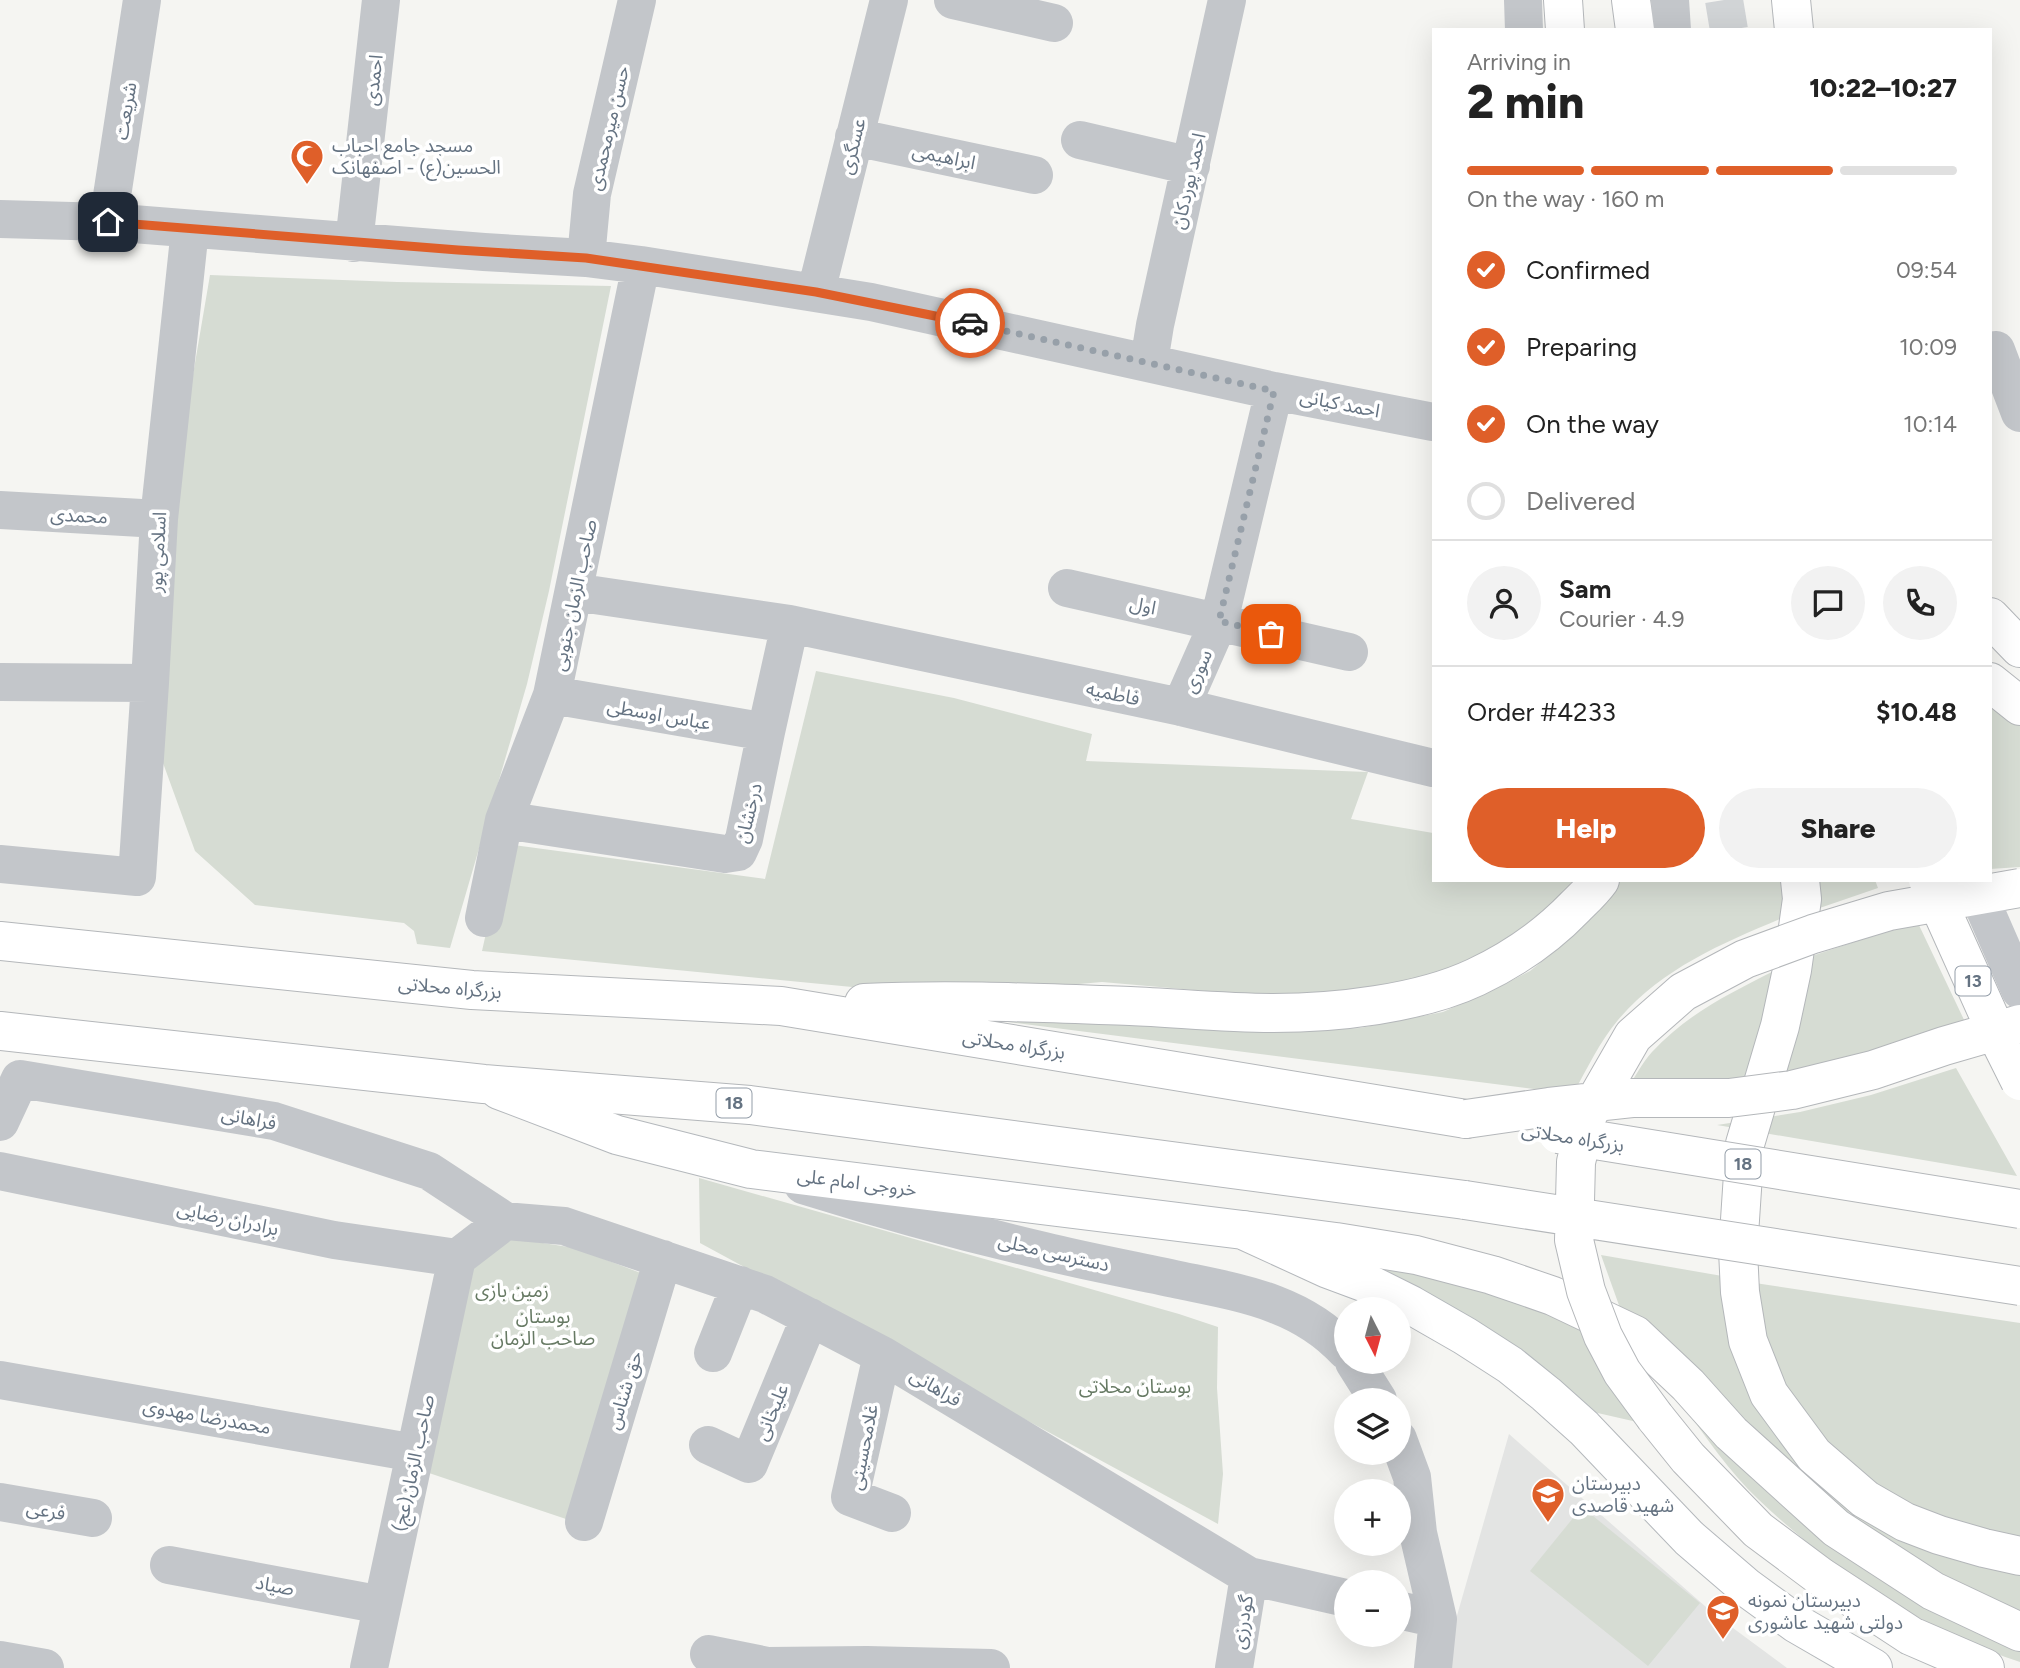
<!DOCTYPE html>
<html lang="en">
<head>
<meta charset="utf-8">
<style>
	:root { --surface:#fff; --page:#f2f2f2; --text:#222; --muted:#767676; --line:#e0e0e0; --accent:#df5f29 }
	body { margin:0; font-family:Figtree,"Noto Sans Arabic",sans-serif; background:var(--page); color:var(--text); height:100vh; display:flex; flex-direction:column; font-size:26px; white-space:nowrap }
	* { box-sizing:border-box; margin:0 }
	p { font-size:23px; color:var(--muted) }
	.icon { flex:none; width:38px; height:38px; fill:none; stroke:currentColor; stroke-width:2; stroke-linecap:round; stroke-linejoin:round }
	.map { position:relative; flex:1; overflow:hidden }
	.sheet { position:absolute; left:1432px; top:28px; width:560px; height:854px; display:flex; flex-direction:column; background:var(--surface); border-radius:0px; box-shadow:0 7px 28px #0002 }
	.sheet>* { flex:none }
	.needle { width:46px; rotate:174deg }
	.controls { position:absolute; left:1334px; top:1297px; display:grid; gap:14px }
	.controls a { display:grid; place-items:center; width:77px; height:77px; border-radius:50%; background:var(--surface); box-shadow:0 7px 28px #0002; font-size:35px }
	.pin { position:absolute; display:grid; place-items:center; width:60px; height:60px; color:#fff; margin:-30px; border-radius:14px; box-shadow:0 4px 10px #0006 }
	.courier { position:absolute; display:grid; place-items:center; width:70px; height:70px; margin:-35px; border:5px solid #df5f29; border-radius:50%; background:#fff; color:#222; box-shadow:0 2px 9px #0007 }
	.summary em { font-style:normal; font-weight:800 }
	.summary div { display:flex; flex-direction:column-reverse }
	.summary { display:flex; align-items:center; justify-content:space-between; height:119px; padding:0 35px }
	h1 { font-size:46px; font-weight:800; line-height:52px }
	.bar { display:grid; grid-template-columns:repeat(4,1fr); gap:10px 7px; align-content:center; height:84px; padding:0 35px }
	.bar i { height:9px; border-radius:5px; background:var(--line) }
	.bar .selected { background:var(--accent) }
	.bar p { grid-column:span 4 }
	.line { display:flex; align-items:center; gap:18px; padding:0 35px; border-top:2px solid var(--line) }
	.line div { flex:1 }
	.round { display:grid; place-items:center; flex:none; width:74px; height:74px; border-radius:37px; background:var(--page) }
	ol { padding:0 35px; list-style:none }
	li { display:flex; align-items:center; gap:21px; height:77px }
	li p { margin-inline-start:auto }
	li .icon { padding:7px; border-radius:50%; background:var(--accent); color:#fff; stroke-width:4 }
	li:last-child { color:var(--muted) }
	li i { width:38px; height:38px; border:4px solid var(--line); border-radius:50% }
	.cta { display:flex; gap:14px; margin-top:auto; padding:14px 35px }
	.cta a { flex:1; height:80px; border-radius:42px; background:var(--accent); color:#fff; font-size:28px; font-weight:800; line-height:80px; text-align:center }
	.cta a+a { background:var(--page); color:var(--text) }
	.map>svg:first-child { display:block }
	.built { fill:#e3e4e3 }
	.green { fill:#d6dcd3 }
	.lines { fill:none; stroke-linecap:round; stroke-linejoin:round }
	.highway-tunnel { stroke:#d1d4d6; stroke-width:38; stroke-dasharray:38 19; stroke-linecap:butt }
	.major-casing { stroke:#b4b8bc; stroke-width:40 }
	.highway-casing { stroke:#b4b7ba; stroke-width:40 }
	.minor { stroke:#c3c6ca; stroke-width:38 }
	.major { stroke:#fff; stroke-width:38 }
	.highway { stroke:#fff; stroke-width:38 }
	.highway-bridge-casing { stroke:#b4b7ba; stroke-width:40; stroke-linecap:butt }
	.minor-bridge { stroke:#c3c6ca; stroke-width:38 }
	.highway-bridge { stroke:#fff; stroke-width:38 }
	.done { stroke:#97a0a9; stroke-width:7; stroke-dasharray:0 12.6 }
	.route { stroke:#df5f29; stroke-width:9 }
	.labels { text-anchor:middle; stroke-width:7; stroke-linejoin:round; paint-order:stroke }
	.shield { fill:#fff; stroke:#939da8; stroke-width:2 }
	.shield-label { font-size:18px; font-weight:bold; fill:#657382 }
	.street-label { font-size:19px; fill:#657382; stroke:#fff }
	.poi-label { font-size:19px; fill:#657382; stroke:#fff; text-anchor:start }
	.park-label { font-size:19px; fill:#677a64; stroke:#fff }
</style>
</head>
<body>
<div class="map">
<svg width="2020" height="1668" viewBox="0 0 2020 1668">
	<rect width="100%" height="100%" fill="#f5f5f2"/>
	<!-- built -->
	<path class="built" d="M 1509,1434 L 1714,1614 L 1787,1668 L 1442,1668 Z"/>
	<!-- green -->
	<path class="green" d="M 210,275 L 397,282 L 611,286 L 549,591 L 527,684 L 450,948 L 417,944 L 414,931 L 404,923 L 255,905 L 195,851 L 159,752 L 174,486 Z
		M 816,671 L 954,698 L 1092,734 L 1086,761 L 1368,772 L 1351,819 L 1433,833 L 1433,880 L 1573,880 L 1561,896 L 1528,926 L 1476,957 L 1445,970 L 1413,980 L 1333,993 L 1240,994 L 1102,982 L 1056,986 L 883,990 L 482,951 L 506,844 L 765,879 Z
		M 1990,702 L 2020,725 L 2020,867 L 1990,869 Z
		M 1621,880 L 1783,880 L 1787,916 C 1725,942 1663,967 1618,1020 C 1600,1041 1587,1069 1573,1094 L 915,1010 L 1317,1030 L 1360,1028 L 1443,1012 L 1501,986 L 1530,971 L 1555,951 L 1575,934 L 1617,887 Z
		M 1811,880 L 1875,880 L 1878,888 L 1811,911 Z
		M 1917,921 L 1966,1024 L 1775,1078 L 1809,957 Z
		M 1776,970 L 1750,1081 L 1627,1089 C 1635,1077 1642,1063 1652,1052 C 1687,1014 1730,993 1776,970 Z
		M 1956,1068 L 2017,1176 L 1717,1125 L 1800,1112 L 1871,1095 Z
		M 699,1178 L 1179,1314 L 1218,1327 L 1217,1388 L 1223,1474 L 1218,1524 L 700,1243 Z
		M 511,1238 L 575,1248 L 646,1275 L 566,1519 L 429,1473 L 474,1264 Z
		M 1601,1255 L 1728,1277 L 1790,1444 L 2020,1567 L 2020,1615 L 1951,1584 L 1845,1517 L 1625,1322 Z
		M 1336,1258 L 1433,1275 L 1578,1320 L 1637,1422 L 1589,1411 Z
		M 1755,1283 L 2020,1323 L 2020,1543 L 1939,1522 L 1838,1460 L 1772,1367 Z
		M 1682,1404 L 1768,1493 L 1831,1544 L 2020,1648 L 2020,1662 C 1923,1630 1833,1570 1759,1500 C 1729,1472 1706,1437 1682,1404 Z
		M 1582,1507 L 1700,1603 L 1648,1666 L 1530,1571 Z"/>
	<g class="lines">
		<!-- highway-tunnel -->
		<path class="highway-tunnel" d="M 1724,0 L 1729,30"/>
		<defs>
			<path id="major" d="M 499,1090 L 617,1135 L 751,1169 L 1243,1230 L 1328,1269 L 1371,1285 L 1411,1305 L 1465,1336 L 1510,1365 L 1546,1394 L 1584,1428 L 1689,1538 L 1746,1587 L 1797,1624 L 1873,1668"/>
			<path id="highway" d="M 1563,0 L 1565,30
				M 1631,0 L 1635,30
				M 1791,0 L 1794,30
				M 1990,617 L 2020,648
				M 1990,682 L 2020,706
				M 1800,880 L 1802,899 L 1792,970 L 1780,1026 L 1745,1144 L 1738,1250 L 1740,1292 L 1748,1341 L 1769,1394 L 1814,1455 L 1865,1499 L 1905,1522 L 1939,1535 L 1984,1548 L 2020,1556
				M 0,941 L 472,990 L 781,1006 L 1466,1119
				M 864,1003 C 953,999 1041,1003 1130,1006 C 1177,1008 1225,1013 1273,1013 C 1335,1013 1419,1004 1476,977 C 1512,960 1547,936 1575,907 C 1583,899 1593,890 1600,880
				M 0,1031 L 484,1084 L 750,1105 L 1465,1200
				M 1243,1230 L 1336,1242 L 1416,1255 L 1492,1275 L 1553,1296 L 1635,1335 L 1688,1385 L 1731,1433 L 1836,1528 L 1933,1591 L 2020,1632
				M 1655,1417 L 1688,1458 L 1758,1530 L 1821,1577 L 1911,1636 L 1985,1668"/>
		</defs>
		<!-- major casing -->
		<use href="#major" class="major-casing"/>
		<!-- highway casing -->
		<use href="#highway" class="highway-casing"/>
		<!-- minor -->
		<path class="minor" d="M 953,0 L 1054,23
			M 1523,0 L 1524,30
			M 1670,0 L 1672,30
			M 854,137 L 1034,175
			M 1080,140 L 1191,166
			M 0,219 L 108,222 L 484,252 L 586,258 L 641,265 L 871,302 L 1274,391 L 1433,422
			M 108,222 L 142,0
			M 354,243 L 381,0
			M 586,258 L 592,194 L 637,0
			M 816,292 L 889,0
			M 1996,350 L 2020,413
			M 1149,362 L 1155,325 L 1227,0
			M 0,510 L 159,519
			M 1067,588 L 1349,652
			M 574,592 L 790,624 L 1181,707 L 1433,768
			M 0,682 L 150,683
			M 552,695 L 766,732
			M 1181,707 L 1219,621 L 1274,391
			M 504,820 L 725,854 L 738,852 L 744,839 L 766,732 L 790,624
			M 0,864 L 137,877 L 150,683 L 159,519 L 190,229
			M 484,918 L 504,820 L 552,695 L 641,265
			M 0,1122 L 20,1079 L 274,1121 L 429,1171 L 505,1221
			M 0,1171 L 334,1240 L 457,1258
			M 803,1185 C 883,1210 963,1232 1044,1251 C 1088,1262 1134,1270 1179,1280 C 1241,1293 1301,1302 1346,1351
			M 457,1258 L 505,1221 L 564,1226 L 765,1294 L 882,1355 L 1249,1576 L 1346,1598
			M 713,1353 L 740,1285
			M 882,1355 L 850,1497 L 892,1513
			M 1354,1362 L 1378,1400
			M 0,1380 L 415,1453
			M 1398,1439 L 1412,1477 L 1418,1533 L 1438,1619 L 1433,1668
			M 708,1445 L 749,1464 L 810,1317
			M 0,1502 L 93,1518
			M 584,1522 L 663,1259
			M 169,1565 L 382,1605
			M 1398,1610 L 1438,1619
			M 709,1654 L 768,1666 L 867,1665 L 991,1668
			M 0,1660 L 45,1668
			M 369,1668 L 457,1258
			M 1234,1668 L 1249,1576"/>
		<!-- major -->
		<use href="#major" class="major"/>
		<!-- highway -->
		<use href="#highway" class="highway"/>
		<defs>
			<path id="highway-bridge" d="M 1928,880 L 2003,1047 L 2020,1081
				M 1466,1119 L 1549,1107 L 1632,1098 L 1729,1098 L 1792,1090 L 1873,1070 L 1944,1046 L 2020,1024
				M 1558,1134 L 2020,1209
				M 1465,1200 L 2020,1286
				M 1655,1417 L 1622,1372 L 1603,1336 L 1586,1291 L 1574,1240 L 1576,1162 L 1587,1116 L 1633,1036 L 1683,992 L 1745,959 L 1813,934 L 1889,911 L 2020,888"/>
		</defs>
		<!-- highway-bridge casing -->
		<use href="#highway-bridge" class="highway-bridge-casing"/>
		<!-- minor-bridge -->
		<path class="minor-bridge" d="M 1972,880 L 2020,990"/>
		<!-- highway-bridge -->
		<use href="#highway-bridge" class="highway-bridge"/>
	</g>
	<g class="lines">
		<!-- done -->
		<path class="done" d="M 970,323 L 1274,391 L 1219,621 L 1271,634"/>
		<!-- route -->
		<path class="route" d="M 108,222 L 458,250 L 586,258 L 816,292 L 970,323"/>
	</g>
	<!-- icons -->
	<defs>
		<symbol id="mosque-pin" viewBox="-11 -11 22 30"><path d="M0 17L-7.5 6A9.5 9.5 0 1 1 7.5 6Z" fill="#df5f29" stroke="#fff"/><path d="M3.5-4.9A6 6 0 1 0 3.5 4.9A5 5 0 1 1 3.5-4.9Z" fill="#fff"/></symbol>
		<symbol id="school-pin" viewBox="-11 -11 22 30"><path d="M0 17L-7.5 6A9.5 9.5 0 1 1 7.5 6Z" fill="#df5f29" stroke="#fff"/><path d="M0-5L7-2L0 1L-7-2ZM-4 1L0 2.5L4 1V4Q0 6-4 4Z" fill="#fff"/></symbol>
	</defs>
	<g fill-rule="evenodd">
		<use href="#mosque-pin" x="288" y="137" width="38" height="52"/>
		<use href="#school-pin" x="1529" y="1475" width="38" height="52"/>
		<use href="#school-pin" x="1704" y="1592" width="38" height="52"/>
	</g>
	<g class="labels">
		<!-- shield labels -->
		<g class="shield">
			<rect x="1955.5" y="966.5" width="35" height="29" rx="5"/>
			<rect x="716.5" y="1088.5" width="35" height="29" rx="5"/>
			<rect x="1725.5" y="1149.5" width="35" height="29" rx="5"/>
		</g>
		<g class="shield-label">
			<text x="1973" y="987">13</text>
			<text x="734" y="1109">18</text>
			<text x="1743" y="1170">18</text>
		</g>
		<!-- street labels -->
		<g class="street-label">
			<text transform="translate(373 80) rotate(-84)" y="7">احمدی</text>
			<text transform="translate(125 111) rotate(-81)" y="7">شریعت</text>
			<text transform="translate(608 128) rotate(-77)" y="7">حسن میرمحمدی</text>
			<text transform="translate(852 146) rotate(-76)" y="7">عسگری</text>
			<text transform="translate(944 156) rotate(12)" y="7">ابراهیمی</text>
			<text transform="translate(1188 181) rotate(-77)" y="7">احمد پوردکان</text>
			<text transform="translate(1340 403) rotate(11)" y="7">احمد کیانی</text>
			<text transform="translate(79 515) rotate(3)" y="7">محمدی</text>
			<text transform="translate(157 552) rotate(-87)" y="7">اسلامی پور</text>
			<text transform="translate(574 595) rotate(-78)" y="7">صاحب الزمان جنوبی</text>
			<text transform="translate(1143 605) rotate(12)" y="7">اول</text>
			<text transform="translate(1197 671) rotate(-66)" y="7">سوری</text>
			<text transform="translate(1113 693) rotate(12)" y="7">فاطمیه</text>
			<text transform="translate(659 714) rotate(10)" y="7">عباس اوسطی</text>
			<text transform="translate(748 813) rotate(-76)" y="7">درخشان</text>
			<text transform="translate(450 987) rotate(5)" y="7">بزرگراه محلاتی</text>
			<text transform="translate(1014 1044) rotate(9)" y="7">بزرگراه محلاتی</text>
			<text transform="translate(249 1118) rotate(11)" y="7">فراهانی</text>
			<text transform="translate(1573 1137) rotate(9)" y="7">بزرگراه محلاتی</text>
			<text transform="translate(857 1182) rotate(7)" y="7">خروجی امام علی</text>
			<text transform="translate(228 1218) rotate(12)" y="7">برادران رضایی</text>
			<text transform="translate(1054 1252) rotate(13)" y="7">دسترسی محلی</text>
			<text transform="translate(936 1387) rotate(31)" y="7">فراهانی</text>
			<text transform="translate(624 1390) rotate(-73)" y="7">حق شناس</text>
			<text transform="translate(771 1412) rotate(-67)" y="7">علیخانی</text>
			<text transform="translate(207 1416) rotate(10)" y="7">محمدرضا مهدوی</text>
			<text transform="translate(863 1447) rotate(-79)" y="7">غلامحسینی</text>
			<text transform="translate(413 1463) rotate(-78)" y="7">صاحب الزمان(عج)</text>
			<text transform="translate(46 1510) rotate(10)" y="7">فرعی</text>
			<text transform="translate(275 1585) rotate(11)" y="7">صیاد</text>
			<text transform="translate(1242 1622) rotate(-81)" y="7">گودرزی</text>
		</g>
		<!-- poi labels -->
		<g class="poi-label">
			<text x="332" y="152">مسجد جامع احباب<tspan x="332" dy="22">الحسین(ع) - اصفهانک</tspan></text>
			<text x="1572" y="1490">دبیرستان<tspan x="1572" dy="22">شهید قاصدی</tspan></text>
			<text x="1748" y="1607">دبیرستان نمونه<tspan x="1748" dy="22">دولتی شهید عاشوری</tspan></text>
		</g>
		<!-- park labels -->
		<g class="park-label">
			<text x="512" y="1297">زمین بازی</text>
			<text x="543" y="1323">بوستان<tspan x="543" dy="22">صاحب الزمان</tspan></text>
			<text x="1135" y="1393">بوستان محلاتی</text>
		</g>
	</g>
</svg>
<div class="controls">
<a><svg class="needle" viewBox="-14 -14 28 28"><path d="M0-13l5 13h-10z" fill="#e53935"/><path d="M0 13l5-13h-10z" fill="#767676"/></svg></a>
<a><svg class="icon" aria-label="layers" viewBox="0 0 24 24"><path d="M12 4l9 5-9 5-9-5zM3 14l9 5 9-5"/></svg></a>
<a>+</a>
<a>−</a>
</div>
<div class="pin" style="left:1271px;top:634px;background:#ea580c"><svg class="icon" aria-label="bag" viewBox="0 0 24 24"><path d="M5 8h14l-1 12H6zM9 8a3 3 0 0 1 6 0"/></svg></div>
<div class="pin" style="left:108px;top:222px;background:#1f2937"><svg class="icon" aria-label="home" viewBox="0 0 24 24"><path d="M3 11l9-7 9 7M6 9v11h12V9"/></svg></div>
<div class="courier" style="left:970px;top:323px"><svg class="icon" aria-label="car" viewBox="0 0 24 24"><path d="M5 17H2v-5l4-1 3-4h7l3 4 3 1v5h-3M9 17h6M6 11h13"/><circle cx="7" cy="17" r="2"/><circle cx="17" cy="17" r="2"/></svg></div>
<section class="sheet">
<div class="summary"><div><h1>2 min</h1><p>Arriving in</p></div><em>10:22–10:27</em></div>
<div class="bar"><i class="selected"></i><i class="selected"></i><i class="selected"></i><i></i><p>On the way · 160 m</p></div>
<ol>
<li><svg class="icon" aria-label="check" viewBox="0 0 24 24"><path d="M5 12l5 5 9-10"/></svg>Confirmed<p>09:54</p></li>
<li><svg class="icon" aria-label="check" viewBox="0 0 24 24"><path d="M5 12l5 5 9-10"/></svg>Preparing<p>10:09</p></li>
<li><svg class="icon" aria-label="check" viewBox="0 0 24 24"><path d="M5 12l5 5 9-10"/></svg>On the way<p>10:14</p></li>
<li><i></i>Delivered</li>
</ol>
<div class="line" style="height:126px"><a class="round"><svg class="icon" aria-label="person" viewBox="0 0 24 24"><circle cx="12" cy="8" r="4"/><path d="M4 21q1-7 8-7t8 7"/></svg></a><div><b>Sam</b><p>Courier · 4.9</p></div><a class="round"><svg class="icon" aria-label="chat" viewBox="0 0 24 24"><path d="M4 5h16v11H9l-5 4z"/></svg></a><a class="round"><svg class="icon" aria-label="phone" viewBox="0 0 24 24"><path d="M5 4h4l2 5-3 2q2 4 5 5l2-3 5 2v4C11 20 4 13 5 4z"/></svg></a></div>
<div class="line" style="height:91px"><div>Order #4233</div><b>$10.48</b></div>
<div class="cta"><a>Help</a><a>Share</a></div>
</section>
</div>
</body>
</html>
